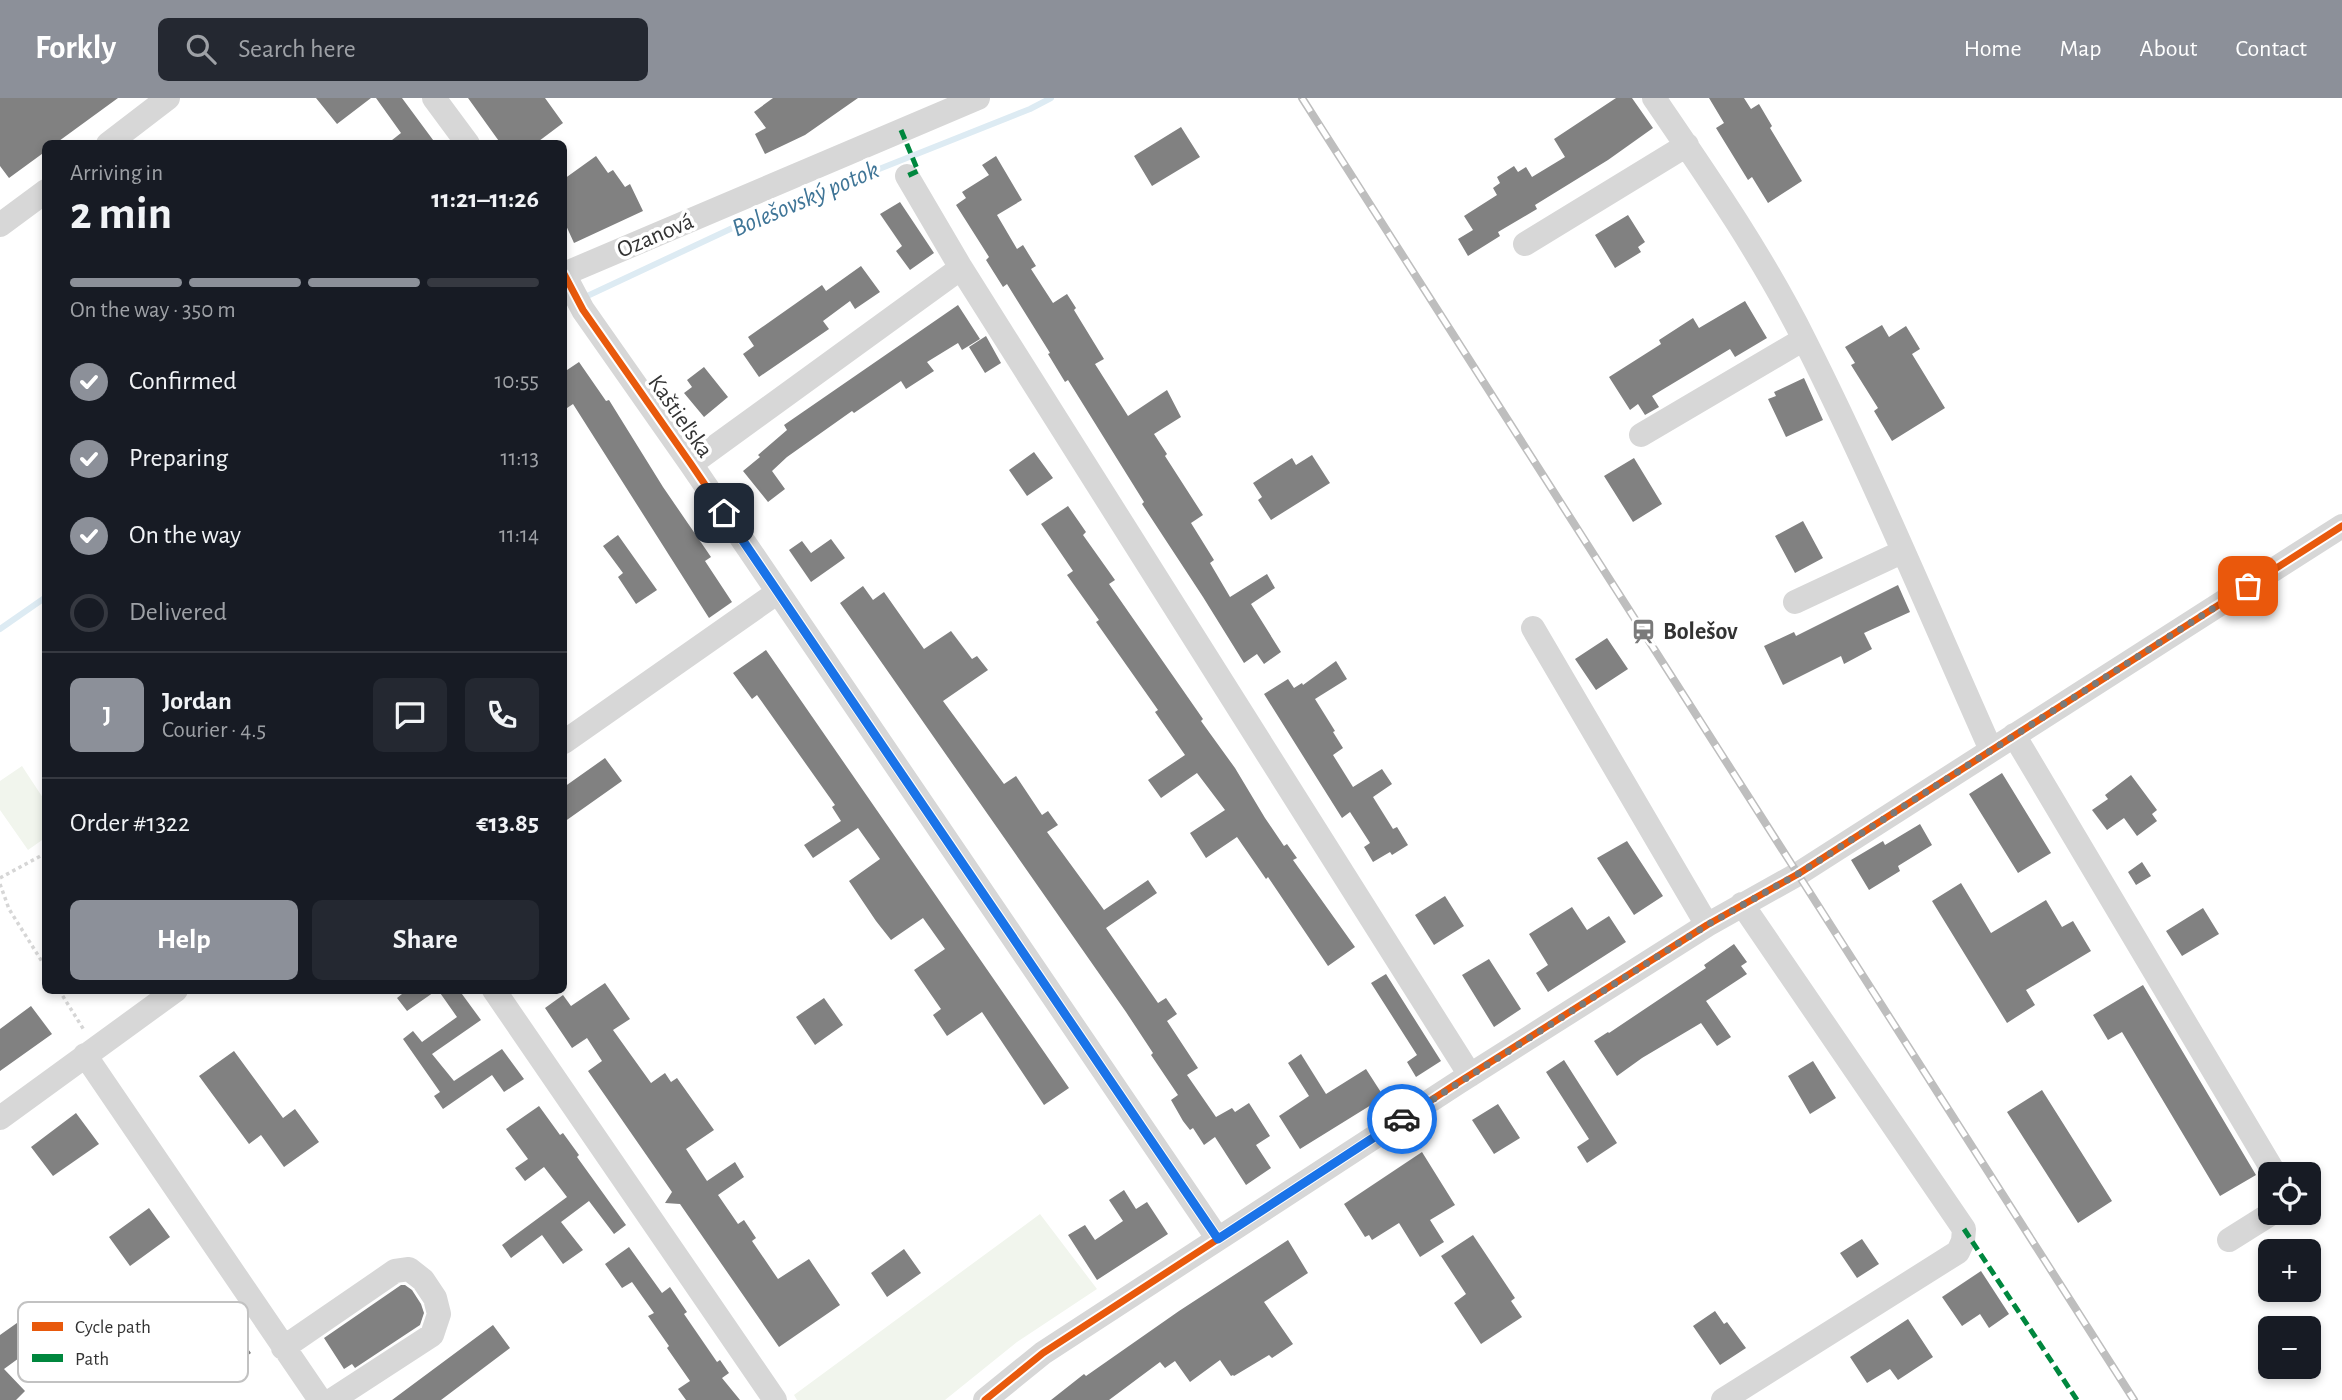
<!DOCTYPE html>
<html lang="en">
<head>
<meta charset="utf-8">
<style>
	:root { --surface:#171b24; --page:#242831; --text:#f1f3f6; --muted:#9ea1a6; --line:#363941; --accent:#8c9099 }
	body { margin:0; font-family:"Alegreya Sans",sans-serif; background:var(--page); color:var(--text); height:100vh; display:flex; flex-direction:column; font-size:26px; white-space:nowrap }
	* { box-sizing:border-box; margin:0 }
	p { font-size:23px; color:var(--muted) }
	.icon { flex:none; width:38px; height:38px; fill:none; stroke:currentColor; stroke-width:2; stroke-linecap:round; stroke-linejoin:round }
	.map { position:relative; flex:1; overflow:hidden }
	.sheet { position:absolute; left:42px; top:42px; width:525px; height:854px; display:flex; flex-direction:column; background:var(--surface); border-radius:10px; box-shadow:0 4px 10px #0003 }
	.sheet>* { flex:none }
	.controls { position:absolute; left:2258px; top:1064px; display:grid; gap:14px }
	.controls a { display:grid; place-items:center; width:63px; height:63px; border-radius:10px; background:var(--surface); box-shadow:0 4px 10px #0003; font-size:35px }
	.pin { position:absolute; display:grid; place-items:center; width:60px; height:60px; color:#fff; margin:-30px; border-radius:14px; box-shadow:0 4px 10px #0006 }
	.courier { position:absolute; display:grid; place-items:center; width:70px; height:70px; margin:-35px; border:5px solid #1a73e8; border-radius:50%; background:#fff; color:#222; box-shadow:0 2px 9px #0007 }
	.overview em { font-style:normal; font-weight:600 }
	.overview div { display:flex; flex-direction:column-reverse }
	.overview { display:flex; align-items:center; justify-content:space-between; height:119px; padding:0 28px }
	h1 { font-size:46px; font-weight:600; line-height:52px }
	.bar { display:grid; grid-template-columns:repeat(4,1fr); gap:10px 7px; align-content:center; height:84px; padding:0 28px }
	.bar i { height:9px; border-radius:5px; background:var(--line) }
	.bar .current { background:var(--accent) }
	.bar p { grid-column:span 4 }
	.line { display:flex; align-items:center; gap:18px; padding:0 28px; border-top:2px solid var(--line) }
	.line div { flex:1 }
	.round { display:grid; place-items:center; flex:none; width:74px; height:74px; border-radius:10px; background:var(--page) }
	ol { padding:0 28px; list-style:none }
	li { display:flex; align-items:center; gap:21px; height:77px }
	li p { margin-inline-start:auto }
	li .icon { padding:7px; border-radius:50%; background:var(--accent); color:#fff; stroke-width:4 }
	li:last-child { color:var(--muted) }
	li i { width:38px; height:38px; border:4px solid var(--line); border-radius:50% }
	.cta { display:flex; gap:14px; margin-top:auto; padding:14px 28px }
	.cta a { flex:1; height:80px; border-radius:10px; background:var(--accent); color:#fff; font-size:28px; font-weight:600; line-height:80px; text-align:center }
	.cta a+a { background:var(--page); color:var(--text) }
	header { display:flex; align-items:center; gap:42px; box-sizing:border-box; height:98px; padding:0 35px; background:var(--accent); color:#fff }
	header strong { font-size:33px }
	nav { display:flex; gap:38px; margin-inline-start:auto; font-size:24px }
	.search { width:490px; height:63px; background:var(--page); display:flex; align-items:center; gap:18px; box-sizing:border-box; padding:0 24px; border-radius:10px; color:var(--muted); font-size:26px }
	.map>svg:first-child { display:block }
	.green { fill:#f1f5ed }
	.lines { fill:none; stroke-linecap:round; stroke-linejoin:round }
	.stream { stroke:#ddebf3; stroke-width:6 }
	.building { fill:#818181 }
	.path { stroke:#d6d6d6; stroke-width:3.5; stroke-dasharray:3.5 3.5; stroke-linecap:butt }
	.minor { stroke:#d7d7d7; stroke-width:24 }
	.rail-casing { stroke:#bebebe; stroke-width:8 }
	.rail { stroke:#fff; stroke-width:5; stroke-dasharray:16; stroke-linecap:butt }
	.quiet { stroke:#00873e; stroke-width:5; stroke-dasharray:10 5; stroke-linecap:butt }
	.cycleway-casing { stroke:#fff; stroke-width:11 }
	.cycleway { stroke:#e8590c; stroke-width:7 }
	.done { stroke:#7a7a7a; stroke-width:7; stroke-dasharray:0 12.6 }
	.route { stroke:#1a73e8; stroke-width:9 }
	.labels { text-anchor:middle; stroke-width:7; stroke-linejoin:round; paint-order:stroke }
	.street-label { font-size:24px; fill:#333; stroke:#fff }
	.poi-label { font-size:24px; font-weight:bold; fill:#333; stroke:#fff; text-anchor:start }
	.water-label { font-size:26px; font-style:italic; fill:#3f7597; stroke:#fff }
	.key { fill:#fff; stroke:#c2c2c2; stroke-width:2 }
	.key-label { font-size:19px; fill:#333 }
</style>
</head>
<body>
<header>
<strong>Forkly</strong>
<div class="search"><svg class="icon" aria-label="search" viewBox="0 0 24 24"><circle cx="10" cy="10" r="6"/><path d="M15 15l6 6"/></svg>Search here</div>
<nav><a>Home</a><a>Map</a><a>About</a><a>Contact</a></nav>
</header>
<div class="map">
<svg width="2342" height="1302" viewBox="0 0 2342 1302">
	<rect width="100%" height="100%" fill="#fff"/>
	<!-- green -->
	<path class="green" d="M 22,668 L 45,703 L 45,740 L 28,752 L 0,712 L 0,683 Z
		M 1040,1116 L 1097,1191 L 1017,1244 L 945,1302 L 797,1302 L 794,1297 Z"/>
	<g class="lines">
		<!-- stream -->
		<path class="stream" d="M 583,200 L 741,126 L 1030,11 L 1051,0
			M 0,531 L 46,499"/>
	</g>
	<!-- building -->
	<path class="building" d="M 0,0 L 118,0 L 59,43 L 55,46 L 46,46 L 46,53 L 9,80 L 0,68 Z
		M 316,0 L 371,0 L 337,26 Z
		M 376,0 L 402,0 L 436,46 L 387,46 L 401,35 Z
		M 468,0 L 545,0 L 563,25 L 535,46 L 501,46 Z
		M 773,0 L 858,0 L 805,37 L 765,56 L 755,36 L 766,30 L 754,14 Z
		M 1616,0 L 1632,0 L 1653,30 L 1608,62 L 1535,107 L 1537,111 L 1498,134 L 1500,138 L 1468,158 L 1458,141 L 1473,132 L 1464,118 L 1497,97 L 1493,90 L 1500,85 L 1497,79 L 1514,68 L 1518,74 L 1526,69 L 1532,79 L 1565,59 L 1554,41 Z
		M 1709,0 L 1744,0 L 1751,11 L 1759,6 L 1772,28 L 1770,30 L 1802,83 L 1768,105 L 1752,79 L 1748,82 L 1716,30 L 1724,25 Z
		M 1181,29 L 1200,59 L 1152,88 L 1134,58 Z
		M 596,58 L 608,75 L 613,72 L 625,89 L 630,86 L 643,113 L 574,145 L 564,123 L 564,81 Z
		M 996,58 L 1022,102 L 997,117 L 1017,151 L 1023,147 L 1036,168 L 1031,171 L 1053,205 L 1067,196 L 1076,210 L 1074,212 L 1104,261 L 1095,266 L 1128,318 L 1167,292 L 1181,319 L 1154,336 L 1167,356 L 1165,358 L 1203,417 L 1191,425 L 1214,462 L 1210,465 L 1230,499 L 1267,476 L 1275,490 L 1251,506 L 1281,554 L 1264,566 L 1257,556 L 1244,565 L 1203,499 L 1142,406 L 1144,404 L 1068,282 L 1065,284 L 1048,256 L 1050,255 L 1007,186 L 1003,189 L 986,162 L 989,159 L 956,107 L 966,100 L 962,94 L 989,77 L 982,67 Z
		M 900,104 L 934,155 L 910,172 L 896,153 L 902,148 L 880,116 Z
		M 1628,117 L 1645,144 L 1638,149 L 1641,154 L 1615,170 L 1595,137 Z
		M 861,168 L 880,194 L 855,211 L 850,203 L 823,223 L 829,231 L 759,279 L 743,256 L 754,248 L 748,239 L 822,187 L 826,193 Z
		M 1745,203 L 1767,240 L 1735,259 L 1730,251 L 1652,298 L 1659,309 L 1645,317 L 1638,306 L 1630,312 L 1609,279 L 1661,246 L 1659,242 L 1693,220 L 1699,230 Z
		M 958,207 L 980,241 L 962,252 L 958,245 L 927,264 L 934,273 L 906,291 L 901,283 L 854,315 L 852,313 L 787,359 L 772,373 L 785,391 L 768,404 L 743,373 L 760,359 L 758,357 L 787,332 L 784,327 Z
		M 1882,227 L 1889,239 L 1906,228 L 1920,251 L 1912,256 L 1945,310 L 1892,343 L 1874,313 L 1878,310 L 1851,267 L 1855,265 L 1845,249 Z
		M 986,238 L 1001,265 L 985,275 L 969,249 Z
		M 579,264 L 606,303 L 609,302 L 663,389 L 711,459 L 705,463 L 732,504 L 709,520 L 573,306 L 564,312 L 564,274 Z
		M 704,269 L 728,299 L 704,319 L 684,295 L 692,289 L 687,282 Z
		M 1804,280 L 1823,322 L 1786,339 L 1768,301 L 1776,298 L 1774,294 Z
		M 1034,354 L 1053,380 L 1027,398 L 1009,372 Z
		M 1312,357 L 1330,385 L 1271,422 L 1258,402 L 1262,399 L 1253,385 L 1292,360 L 1296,367 Z
		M 1634,360 L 1662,406 L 1633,424 L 1604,378 Z
		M 1068,408 L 1086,434 L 1083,437 L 1115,482 L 1109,486 L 1203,621 L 1201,623 L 1235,670 L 1265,720 L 1284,748 L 1287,746 L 1297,760 L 1293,762 L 1355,849 L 1328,868 L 1268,779 L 1266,781 L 1237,739 L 1206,760 L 1190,735 L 1225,712 L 1197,675 L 1161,700 L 1148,682 L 1185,657 L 1155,614 L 1158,612 L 1096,524 L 1099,522 L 1067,477 L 1073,473 L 1041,426 Z
		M 1803,423 L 1823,460 L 1795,475 L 1775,438 Z
		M 618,437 L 657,492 L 636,506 L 618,479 L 623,475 L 603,448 Z
		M 831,441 L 845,460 L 811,484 L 789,452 L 802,443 L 811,455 Z
		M 1898,487 L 1910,514 L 1864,535 L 1872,551 L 1844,566 L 1841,558 L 1783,587 L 1764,548 L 1794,534 L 1796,538 Z
		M 863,488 L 873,502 L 884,494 L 924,551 L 951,533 L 972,561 L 977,558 L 988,572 L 943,603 L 1004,686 L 1016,678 L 1042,717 L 1048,713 L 1058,727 L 1047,734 L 1104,812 L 1148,782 L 1157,795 L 1106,830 L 1158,905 L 1166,900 L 1177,916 L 1167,923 L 1198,970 L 1187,977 L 1216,1019 L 1232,1010 L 1235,1014 L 1249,1005 L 1270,1038 L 1256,1047 L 1271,1070 L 1246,1087 L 1215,1039 L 1204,1047 L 1193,1030 L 1190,1032 L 1183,1023 L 1171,1002 L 1178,997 L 1151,957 L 1153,955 L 1126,914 L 840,505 Z
		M 1607,540 L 1628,571 L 1596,592 L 1575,561 Z
		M 766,552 L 1069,990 L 1044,1007 L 982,914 L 947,938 L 933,917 L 941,911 L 914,872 L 945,851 L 923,820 L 891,842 L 876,823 L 849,783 L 880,761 L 858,730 L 813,760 L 804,747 L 841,723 L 832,709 L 835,707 L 757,597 L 752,601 L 733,575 Z
		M 1336,563 L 1347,581 L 1315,601 L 1335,633 L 1333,634 L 1343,650 L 1333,657 L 1353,689 L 1382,671 L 1392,686 L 1373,699 L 1393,731 L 1397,729 L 1408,747 L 1392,757 L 1390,754 L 1373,764 L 1364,749 L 1370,745 L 1350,714 L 1342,720 L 1264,596 L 1288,581 L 1294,590 L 1302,585 L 1303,587 Z
		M 605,660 L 622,683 L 564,724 L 564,689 Z
		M 2002,675 L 2051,755 L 2018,775 L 1969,696 Z
		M 2131,677 L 2157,712 L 2152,716 L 2157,723 L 2137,738 L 2124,720 L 2107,732 L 2092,712 L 2108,701 L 2105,697 Z
		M 1920,726 L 1932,747 L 1898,768 L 1900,773 L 1869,792 L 1851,762 L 1883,743 L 1885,747 Z
		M 1627,743 L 1663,798 L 1634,817 L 1597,760 Z
		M 2142,764 L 2151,778 L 2136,787 L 2128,774 Z
		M 1961,785 L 1991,835 L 2046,802 L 2062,829 L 2073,823 L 2091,853 L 2026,892 L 2035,907 L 2007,925 L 1932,803 Z
		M 1445,798 L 1464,828 L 1434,847 L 1415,817 Z
		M 1572,809 L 1587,832 L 1609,818 L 1626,844 L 1548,894 L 1536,875 L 1548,867 L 1529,836 Z
		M 2203,810 L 2219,836 L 2182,858 L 2166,833 Z
		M 1734,846 L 1747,864 L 1741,868 L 1747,876 L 1706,903 L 1731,939 L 1717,948 L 1701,925 L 1642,960 L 1617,978 L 1594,943 L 1608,934 L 1609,935 L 1706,870 L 1704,867 Z
		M 1489,861 L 1521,911 L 1494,929 L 1462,877 Z
		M 1386,876 L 1441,963 L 1416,979 L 1407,964 L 1417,957 L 1371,885 Z
		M 605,885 L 630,921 L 613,932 L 651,985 L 665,975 L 671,984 L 677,980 L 714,1032 L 686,1051 L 707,1083 L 735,1064 L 744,1079 L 718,1097 L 738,1126 L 744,1122 L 756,1140 L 752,1143 L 778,1181 L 809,1161 L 840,1207 L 779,1249 L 680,1106 L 665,1105 L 672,1094 L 588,973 L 602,963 L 587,940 L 572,950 L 545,910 L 563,897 L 571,908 Z
		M 2143,887 L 2256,1077 L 2220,1098 L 2122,934 L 2108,942 L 2093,917 Z
		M 407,892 L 437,892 L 407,913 L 397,900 Z
		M 438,892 L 459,892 L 481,922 L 432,956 L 454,983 L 502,951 L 524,981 L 504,994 L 492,977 L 443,1011 L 434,998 L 440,994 L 403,941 L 413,933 L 422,944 L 457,919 Z
		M 824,900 L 843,927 L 815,947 L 796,919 Z
		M 31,908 L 52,936 L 0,973 L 0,931 Z
		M 234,953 L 283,1020 L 295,1011 L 319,1044 L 284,1069 L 261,1037 L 249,1046 L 199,978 Z
		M 1301,956 L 1326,996 L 1366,971 L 1384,999 L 1300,1051 L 1279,1018 L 1309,998 L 1288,965 Z
		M 1564,962 L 1617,1045 L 1587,1065 L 1577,1049 L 1589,1041 L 1546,974 Z
		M 1813,963 L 1836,1000 L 1810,1016 L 1788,978 Z
		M 2042,992 L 2112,1103 L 2078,1125 L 2007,1014 Z
		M 1498,1006 L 1520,1040 L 1494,1056 L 1472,1022 Z
		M 539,1008 L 560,1037 L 563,1035 L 579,1057 L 577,1059 L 626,1127 L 614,1136 L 589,1103 L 561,1124 L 583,1152 L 563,1166 L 542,1137 L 511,1160 L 502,1147 L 567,1099 L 544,1069 L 525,1083 L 515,1070 L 528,1061 L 506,1031 Z
		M 76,1015 L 99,1046 L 53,1078 L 31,1049 Z
		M 1422,1054 L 1455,1107 L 1430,1122 L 1444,1144 L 1420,1159 L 1399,1125 L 1372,1142 L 1369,1137 L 1365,1139 L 1344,1106 Z
		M 1124,1092 L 1136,1111 L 1147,1104 L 1168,1136 L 1097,1182 L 1068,1137 L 1085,1127 L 1095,1142 L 1123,1123 L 1109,1102 Z
		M 149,1110 L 170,1139 L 130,1168 L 109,1139 Z
		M 1473,1137 L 1515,1200 L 1511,1203 L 1522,1219 L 1481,1246 L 1454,1205 L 1466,1196 L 1441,1158 Z
		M 1862,1141 L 1879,1166 L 1857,1180 L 1840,1155 Z
		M 1288,1142 L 1308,1175 L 1264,1204 L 1293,1246 L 1272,1260 L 1269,1257 L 1234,1278 L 1233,1277 L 1231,1278 L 1220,1262 L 1190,1284 L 1175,1263 L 1165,1270 L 1160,1264 L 1109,1302 L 1051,1302 L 1084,1276 L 1086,1278 L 1179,1213 Z
		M 629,1149 L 662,1195 L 670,1189 L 687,1214 L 684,1216 L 717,1264 L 720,1262 L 729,1275 L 722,1280 L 740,1302 L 686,1302 L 678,1291 L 690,1283 L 667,1250 L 669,1248 L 648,1218 L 654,1215 L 632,1184 L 622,1190 L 605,1166 Z
		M 904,1151 L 921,1175 L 887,1199 L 871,1175 Z
		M 1981,1173 L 2009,1216 L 1989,1230 L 1980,1216 L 1962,1228 L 1942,1199 Z
		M 401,1187 L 405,1187 L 412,1192 L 421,1206 L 424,1215 L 420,1227 L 355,1270 L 352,1266 L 344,1271 L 324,1240 Z
		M 213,1203 L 251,1255 L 219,1278 L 181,1226 Z
		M 1715,1213 L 1724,1226 L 1727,1224 L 1746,1250 L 1720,1267 L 1693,1228 Z
		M 24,1220 L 41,1244 L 4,1271 L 25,1293 L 16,1302 L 0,1302 L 0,1237 Z
		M 1908,1221 L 1933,1259 L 1898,1282 L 1890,1271 L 1867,1285 L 1850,1259 Z
		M 493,1227 L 510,1250 L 441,1302 L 392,1302 Z"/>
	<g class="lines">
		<!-- path -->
		<path class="path" d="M 0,780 L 46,755
			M 0,786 L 9,811 L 46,870
			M 59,892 L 84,932"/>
		<!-- minor -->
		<path class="minor" d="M 434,0 L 468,46
			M 1654,0 C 1708,79 1762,157 1805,243 C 1872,376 1930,515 1991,652
			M 108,46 L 168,0
			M 907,78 L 961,170 L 1470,977
			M 0,127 L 46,93
			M 1525,146 L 1687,47
			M 564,176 L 583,212 L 691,366 L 1218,1141
			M 564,176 L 978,0
			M 1641,337 L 1804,241
			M 691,366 L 961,170
			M 1795,504 L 1902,454
			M 1533,530 L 1707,827
			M 2014,637 L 2275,1076
			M 564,644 L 778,494
			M 494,892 L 775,1302
			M 85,957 L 320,1302
			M 0,1020 L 176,892
			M 2229,1142 L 2272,1115
			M 283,1250 L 395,1173 L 409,1171 L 423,1182 L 435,1200 L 439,1216 L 432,1237 L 332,1302
			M 985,1302 L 1043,1255 L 1459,984 L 1707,827 L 1798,776 L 2342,428
			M 1723,1302 L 1958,1154 L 1963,1143 L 1964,1131 L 1742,806"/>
		<defs>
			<path id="rail" d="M 1302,0 L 2134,1302"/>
		</defs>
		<!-- rail casing -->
		<use href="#rail" class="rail-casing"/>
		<!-- rail -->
		<use href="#rail" class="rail"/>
		<!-- quiet -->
		<path class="quiet" d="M 901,32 L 918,73 L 907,78
			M 1964,1131 L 2077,1302"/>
		<defs>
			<path id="cycleway" d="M 564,176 L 583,212 L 691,366 L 1218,1141
				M 985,1302 L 1043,1255 L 1459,984 L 1707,827 L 1798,776 L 2342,428"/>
		</defs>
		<!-- cycleway casing -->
		<use href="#cycleway" class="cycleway-casing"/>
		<!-- cycleway -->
		<use href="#cycleway" class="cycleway"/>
	</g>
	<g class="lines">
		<!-- done -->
		<path class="done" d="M 1402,1021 L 1707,827 L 1798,776 L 2248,488"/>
		<!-- route -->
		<path class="route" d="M 724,415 L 1218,1141 L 1402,1021"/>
	</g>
	<!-- icons -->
	<defs>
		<symbol id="station-bare" viewBox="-9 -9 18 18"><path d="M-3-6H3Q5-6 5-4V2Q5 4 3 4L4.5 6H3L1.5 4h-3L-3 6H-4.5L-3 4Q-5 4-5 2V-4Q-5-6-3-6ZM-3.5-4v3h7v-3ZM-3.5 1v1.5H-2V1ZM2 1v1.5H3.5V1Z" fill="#7a7a7a" stroke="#fff" stroke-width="2.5" paint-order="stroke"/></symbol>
	</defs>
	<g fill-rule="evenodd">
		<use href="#station-bare" x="1626" y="516" width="35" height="35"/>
	</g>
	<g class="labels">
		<!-- street labels -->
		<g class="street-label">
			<text transform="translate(655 137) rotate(-23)" y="8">Ozanová</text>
			<text transform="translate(681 318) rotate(55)" y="8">Kaštieľska</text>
		</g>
		<!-- poi labels -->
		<g class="poi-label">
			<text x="1663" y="541">Bolešov</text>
		</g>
		<!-- water labels -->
		<g class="water-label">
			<text transform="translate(805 100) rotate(-23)" y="9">Bolešovský potok</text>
		</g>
	</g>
	<!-- legend -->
	<rect x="18" y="1204" width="230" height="80" rx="10" class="key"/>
	<rect x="32" y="1224" width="31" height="9" fill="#e8590c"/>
	<rect x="32" y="1256" width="31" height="8" fill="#00873e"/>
	<g class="key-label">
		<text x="75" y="1235">Cycle path</text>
		<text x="75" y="1267">Path</text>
	</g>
</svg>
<div class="controls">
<a><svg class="icon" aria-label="locate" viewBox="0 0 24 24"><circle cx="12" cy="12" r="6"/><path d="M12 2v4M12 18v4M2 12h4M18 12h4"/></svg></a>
<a>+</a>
<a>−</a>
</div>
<div class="pin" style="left:2248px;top:488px;background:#ea580c"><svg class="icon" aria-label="bag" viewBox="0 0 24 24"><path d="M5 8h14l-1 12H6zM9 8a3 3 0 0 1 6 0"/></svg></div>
<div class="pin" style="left:724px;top:415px;background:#1f2937"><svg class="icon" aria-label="home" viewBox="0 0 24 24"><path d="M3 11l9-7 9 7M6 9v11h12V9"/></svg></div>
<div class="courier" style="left:1402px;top:1021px"><svg class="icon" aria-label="car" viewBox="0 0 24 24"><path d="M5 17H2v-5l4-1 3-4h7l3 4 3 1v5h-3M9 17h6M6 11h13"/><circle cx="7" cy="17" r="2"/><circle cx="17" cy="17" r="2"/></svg></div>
<section class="sheet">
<div class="overview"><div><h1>2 min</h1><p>Arriving in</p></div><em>11:21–11:26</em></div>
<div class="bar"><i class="current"></i><i class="current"></i><i class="current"></i><i></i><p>On the way · 350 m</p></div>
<ol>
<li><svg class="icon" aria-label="check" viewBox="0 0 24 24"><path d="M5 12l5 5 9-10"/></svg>Confirmed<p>10:55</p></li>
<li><svg class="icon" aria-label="check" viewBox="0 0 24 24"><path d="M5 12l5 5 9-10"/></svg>Preparing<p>11:13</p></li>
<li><svg class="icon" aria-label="check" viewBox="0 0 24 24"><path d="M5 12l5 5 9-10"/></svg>On the way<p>11:14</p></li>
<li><i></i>Delivered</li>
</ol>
<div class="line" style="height:126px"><b class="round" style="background:var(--accent);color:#fff">J</b><div><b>Jordan</b><p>Courier · 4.5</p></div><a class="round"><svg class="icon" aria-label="chat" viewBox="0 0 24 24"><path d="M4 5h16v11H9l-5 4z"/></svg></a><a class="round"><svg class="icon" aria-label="phone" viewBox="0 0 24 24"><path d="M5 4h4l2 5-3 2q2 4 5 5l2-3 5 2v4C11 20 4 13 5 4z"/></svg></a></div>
<div class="line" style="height:91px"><div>Order #1322</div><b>€13.85</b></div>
<div class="cta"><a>Help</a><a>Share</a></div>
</section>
</div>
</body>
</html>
